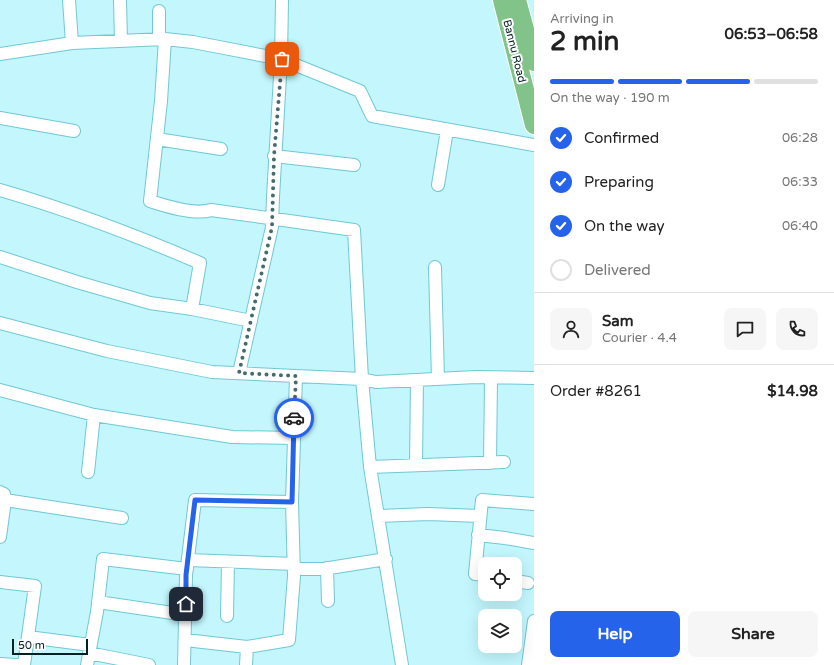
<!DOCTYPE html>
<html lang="en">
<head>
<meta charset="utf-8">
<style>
	:root { --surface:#fff; --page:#f6f6f6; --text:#222; --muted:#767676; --line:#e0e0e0; --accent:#2563eb }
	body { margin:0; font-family:"Varela Round",sans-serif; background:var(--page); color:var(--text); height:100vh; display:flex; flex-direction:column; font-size:15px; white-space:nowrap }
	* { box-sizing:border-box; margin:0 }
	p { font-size:13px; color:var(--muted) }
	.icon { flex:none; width:22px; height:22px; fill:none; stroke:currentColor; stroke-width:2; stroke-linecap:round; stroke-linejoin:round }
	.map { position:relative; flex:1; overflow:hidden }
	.drawer { display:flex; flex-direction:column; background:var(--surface); width:300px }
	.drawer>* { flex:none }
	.tools { position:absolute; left:478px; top:557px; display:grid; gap:8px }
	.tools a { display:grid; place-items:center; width:44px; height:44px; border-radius:8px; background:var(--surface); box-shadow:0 4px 16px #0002; font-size:20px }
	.scale { position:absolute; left:12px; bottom:10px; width:76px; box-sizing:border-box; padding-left:4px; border:2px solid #032023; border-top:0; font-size:11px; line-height:14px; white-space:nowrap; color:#032023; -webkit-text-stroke:3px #fff; paint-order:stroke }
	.pin { position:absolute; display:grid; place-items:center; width:34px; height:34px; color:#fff; margin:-17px; border-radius:8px; box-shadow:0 2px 6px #0006 }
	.courier { position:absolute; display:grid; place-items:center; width:40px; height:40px; margin:-20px; border:3px solid #2563eb; border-radius:50%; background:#fff; color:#222; box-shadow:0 1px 5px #0007 }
	.head em { font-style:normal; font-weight:700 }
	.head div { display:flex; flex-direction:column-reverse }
	.head { display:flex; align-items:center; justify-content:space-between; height:68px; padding:0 16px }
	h1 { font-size:26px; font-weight:700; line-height:30px }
	.bar { display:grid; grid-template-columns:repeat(4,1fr); gap:6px 4px; align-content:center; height:48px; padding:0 16px }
	.bar i { height:5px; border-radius:3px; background:var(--line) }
	.bar .on { background:var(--accent) }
	.bar p { grid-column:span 4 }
	.line { display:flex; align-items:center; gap:10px; padding:0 16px; border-top:1px solid var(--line) }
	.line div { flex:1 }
	.round { display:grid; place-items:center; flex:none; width:42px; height:42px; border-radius:8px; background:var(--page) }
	ol { padding:0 16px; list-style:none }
	li { display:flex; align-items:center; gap:12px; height:44px }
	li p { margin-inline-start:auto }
	li .icon { padding:4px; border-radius:50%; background:var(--accent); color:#fff; stroke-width:4 }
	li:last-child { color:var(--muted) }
	li i { width:22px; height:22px; border:2px solid var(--line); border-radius:50% }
	.cta { display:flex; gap:8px; margin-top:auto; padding:8px 16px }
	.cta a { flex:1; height:46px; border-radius:8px; background:var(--accent); color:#fff; font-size:16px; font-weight:700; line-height:46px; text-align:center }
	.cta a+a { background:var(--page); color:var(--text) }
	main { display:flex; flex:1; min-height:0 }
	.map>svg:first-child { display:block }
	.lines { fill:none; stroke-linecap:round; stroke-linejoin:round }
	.minor-casing { stroke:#70c8d5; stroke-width:14 }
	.highway-casing { stroke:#fff; stroke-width:20 }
	.minor { stroke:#fff; stroke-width:12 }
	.highway { stroke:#82c389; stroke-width:18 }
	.done { stroke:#466b6f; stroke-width:4; stroke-dasharray:0 7.2 }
	.route { stroke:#2563eb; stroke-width:5 }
	.labels { text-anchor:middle; stroke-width:4; stroke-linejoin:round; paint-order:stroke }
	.street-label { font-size:11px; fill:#032023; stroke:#fff }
</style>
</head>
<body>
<main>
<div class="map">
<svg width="534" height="665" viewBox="0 0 534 665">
	<rect width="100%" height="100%" fill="#c3f6fd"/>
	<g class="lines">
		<defs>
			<path id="minor" d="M 69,0 L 72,43
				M 120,0 L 121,41
				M 159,11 L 159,39
				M 165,39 L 161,101 L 150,201 C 165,206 196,215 211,210 L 354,230 L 362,379 L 376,382 L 476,377 L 534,378
				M 0,54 L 72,43 L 165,39 L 193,42 L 281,59 L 360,91 L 372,116 L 534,145
				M 0,118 L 74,131
				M 157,139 L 221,149
				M 274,156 L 354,165
				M 438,185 L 447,130
				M 0,190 C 69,210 135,235 200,263 L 192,309
				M 0,257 L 77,282 L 150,303 L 192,309 L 251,321
				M 435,267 L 438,379
				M 0,323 L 107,351 L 212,372 L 296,376
				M 239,373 L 272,227 L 273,197 L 281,59 L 282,0
				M 0,390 L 94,415 L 232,437 L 294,438
				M 490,463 L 491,378
				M 416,465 L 417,380
				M 370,467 L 504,462
				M 88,472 L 94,415
				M 0,492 L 4,494 L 5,500 L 0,537
				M 5,500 L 122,518
				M 379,516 L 428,514 L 480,516
				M 478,535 L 505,538 L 534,543
				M 188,560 L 294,564
				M 327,568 L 328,601
				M 294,569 L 323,569 L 386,559
				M 485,575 L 475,574 L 482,500 L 534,504
				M 515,581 L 528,583
				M 0,582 L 35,586 L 24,665
				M 98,602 L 186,615
				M 227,616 L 228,562
				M 28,637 L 90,645
				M 185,640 L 247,647
				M 89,653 L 149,665
				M 0,664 L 17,665
				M 87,665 L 97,612 L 103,559 L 187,569
				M 184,665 L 186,575 L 195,500 L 292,502
				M 246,665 L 247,647 L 289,640 L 294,576 L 292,502 L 296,376 L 362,379 L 370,467 L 402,665
				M 528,665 L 534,621"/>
			<path id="highway" d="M 502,0 L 534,125
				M 517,0 L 534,62"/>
		</defs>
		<!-- minor casing -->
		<use href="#minor" class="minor-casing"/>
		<!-- highway casing -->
		<use href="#highway" class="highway-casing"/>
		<!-- minor -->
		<use href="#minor" class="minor"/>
		<!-- highway -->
		<use href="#highway" class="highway"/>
	</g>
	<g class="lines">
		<!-- done -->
		<path class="done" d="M 282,59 L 274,156 L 272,227 L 239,373 L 296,376 L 294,418"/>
		<!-- route -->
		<path class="route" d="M 186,604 L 186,575 L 195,500 L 292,502 L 294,418"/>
	</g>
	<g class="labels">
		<!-- street labels -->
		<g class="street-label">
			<text transform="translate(515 51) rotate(76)" y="4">Bannu Road</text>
		</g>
	</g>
</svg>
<div class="tools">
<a><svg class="icon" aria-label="locate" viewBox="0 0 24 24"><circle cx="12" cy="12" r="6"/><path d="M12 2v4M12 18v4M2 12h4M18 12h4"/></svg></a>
<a><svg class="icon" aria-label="layers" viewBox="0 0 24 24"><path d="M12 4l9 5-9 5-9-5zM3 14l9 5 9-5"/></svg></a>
</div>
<div class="scale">50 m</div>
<div class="pin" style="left:282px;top:59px;background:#ea580c"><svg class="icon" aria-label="bag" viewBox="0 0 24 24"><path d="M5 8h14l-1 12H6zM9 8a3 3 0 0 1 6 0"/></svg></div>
<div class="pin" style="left:186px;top:604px;background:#1f2937"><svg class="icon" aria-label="home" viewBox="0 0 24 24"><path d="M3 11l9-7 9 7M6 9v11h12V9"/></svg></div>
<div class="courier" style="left:294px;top:418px"><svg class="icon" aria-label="car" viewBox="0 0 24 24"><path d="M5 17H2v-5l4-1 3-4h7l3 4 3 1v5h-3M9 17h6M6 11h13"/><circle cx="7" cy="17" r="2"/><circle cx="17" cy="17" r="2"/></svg></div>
</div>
<section class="drawer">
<div class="head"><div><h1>2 min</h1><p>Arriving in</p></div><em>06:53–06:58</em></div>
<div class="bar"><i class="on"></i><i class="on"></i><i class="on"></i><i></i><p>On the way · 190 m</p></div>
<ol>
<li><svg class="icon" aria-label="check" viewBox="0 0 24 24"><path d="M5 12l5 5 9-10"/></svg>Confirmed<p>06:28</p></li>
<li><svg class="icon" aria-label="check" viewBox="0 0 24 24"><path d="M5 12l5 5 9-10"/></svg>Preparing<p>06:33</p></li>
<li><svg class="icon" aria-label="check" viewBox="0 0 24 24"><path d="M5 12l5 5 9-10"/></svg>On the way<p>06:40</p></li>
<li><i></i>Delivered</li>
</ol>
<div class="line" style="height:72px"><a class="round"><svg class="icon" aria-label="person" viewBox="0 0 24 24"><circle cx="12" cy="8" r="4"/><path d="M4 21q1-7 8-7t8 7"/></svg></a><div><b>Sam</b><p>Courier · 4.4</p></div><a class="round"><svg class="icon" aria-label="chat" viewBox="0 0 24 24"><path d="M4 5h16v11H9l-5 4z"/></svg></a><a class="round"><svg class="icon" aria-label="phone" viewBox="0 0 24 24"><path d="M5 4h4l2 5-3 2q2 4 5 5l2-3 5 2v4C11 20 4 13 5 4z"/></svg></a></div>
<div class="line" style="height:52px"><div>Order #8261</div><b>$14.98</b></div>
<div class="cta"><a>Help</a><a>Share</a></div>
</section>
</main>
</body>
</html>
